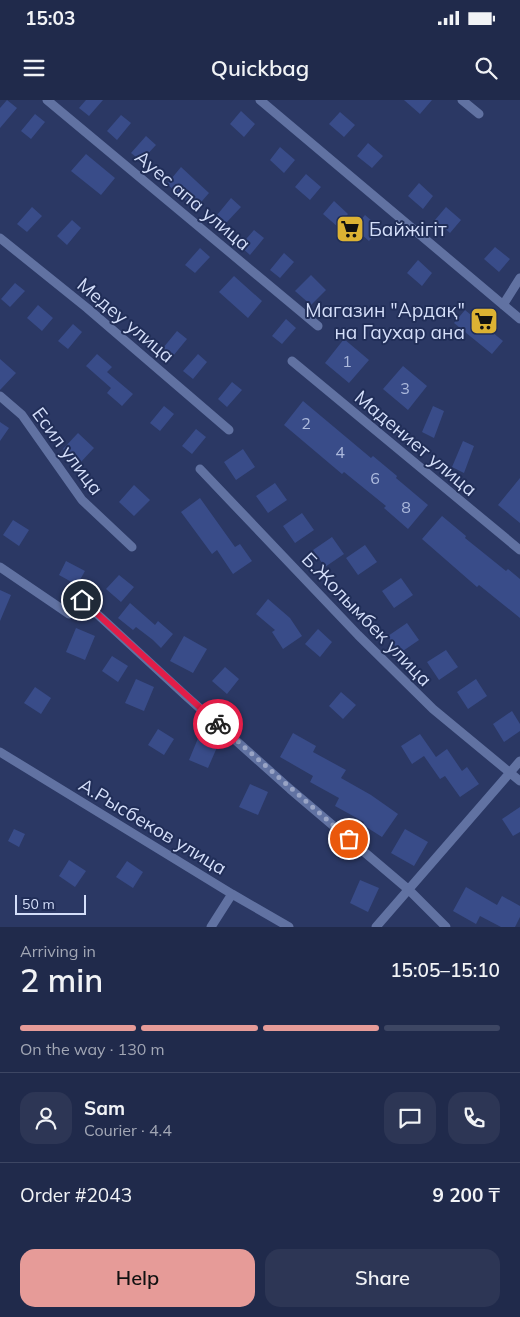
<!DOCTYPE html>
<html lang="en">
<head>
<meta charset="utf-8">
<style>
	:root { --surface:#202a4b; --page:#2d3655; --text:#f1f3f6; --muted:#a2a7b5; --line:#3d4663; --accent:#e69b98 }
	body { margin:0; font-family:Mulish,sans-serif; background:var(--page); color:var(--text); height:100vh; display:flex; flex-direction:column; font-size:19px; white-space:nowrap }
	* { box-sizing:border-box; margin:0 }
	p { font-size:16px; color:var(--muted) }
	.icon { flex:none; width:28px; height:28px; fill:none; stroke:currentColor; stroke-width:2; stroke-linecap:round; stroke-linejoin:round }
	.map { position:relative; height:827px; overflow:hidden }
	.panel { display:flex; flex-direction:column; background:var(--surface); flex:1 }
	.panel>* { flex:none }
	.scale { position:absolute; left:15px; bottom:12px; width:71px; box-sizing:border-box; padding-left:5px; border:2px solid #d4def9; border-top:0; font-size:14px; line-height:18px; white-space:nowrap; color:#d4def9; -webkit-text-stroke:4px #212e58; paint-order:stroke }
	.pin { position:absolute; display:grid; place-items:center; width:42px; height:42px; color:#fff; margin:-21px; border:2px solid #fff; border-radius:50%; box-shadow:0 1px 5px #0007 }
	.courier { position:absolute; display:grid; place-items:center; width:50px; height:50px; margin:-25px; border:4px solid #e11d48; border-radius:50%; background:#fff; color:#222; box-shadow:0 1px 6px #0007 }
	.head em { font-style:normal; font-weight:600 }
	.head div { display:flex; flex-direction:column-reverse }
	.head { display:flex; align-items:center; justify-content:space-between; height:85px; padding:0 20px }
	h1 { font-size:32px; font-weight:600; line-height:38px }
	.bar { display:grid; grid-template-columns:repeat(4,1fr); gap:8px 5px; align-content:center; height:60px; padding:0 20px }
	.bar i { height:6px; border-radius:4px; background:var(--line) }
	.bar .selected { background:var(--accent) }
	.bar p { grid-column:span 4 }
	.line { display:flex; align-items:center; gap:12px; padding:0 20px; border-top:1px solid var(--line) }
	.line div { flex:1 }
	.round { display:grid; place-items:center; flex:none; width:52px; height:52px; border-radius:15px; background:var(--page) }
	.action { display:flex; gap:10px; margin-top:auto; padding:10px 20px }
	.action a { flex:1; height:58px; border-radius:15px; background:var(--accent); color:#111; font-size:20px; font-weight:600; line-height:58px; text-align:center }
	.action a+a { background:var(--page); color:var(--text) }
	.status { display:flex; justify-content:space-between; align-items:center; height:35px; padding:0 25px; background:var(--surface); direction:ltr }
	.status svg { height:14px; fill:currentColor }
	header { display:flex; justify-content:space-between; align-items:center; height:65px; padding:0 20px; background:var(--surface); font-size:22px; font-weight:600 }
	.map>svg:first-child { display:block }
	.building { fill:#394c89 }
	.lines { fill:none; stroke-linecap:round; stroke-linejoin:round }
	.street { stroke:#6172a2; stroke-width:9 }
	.done { stroke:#99a4c5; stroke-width:5; stroke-dasharray:0 9 }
	.route { stroke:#e11d48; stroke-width:6 }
	.labels { text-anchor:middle; stroke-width:4; stroke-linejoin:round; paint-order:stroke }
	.number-label { font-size:16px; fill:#adbadd }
	.street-label { font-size:19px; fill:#d4def9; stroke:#212e58 }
	.poi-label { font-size:19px; fill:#d4def9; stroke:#212e58; text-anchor:start }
</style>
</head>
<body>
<div class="status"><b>15:03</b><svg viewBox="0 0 49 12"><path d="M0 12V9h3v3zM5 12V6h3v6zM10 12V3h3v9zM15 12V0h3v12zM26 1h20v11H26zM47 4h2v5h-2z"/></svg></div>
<header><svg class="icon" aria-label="menu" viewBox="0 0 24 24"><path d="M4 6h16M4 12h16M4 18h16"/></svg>Quickbag<svg class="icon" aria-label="search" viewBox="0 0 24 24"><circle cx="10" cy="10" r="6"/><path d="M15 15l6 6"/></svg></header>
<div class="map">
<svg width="520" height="827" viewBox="0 0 520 827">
	<rect width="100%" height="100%" fill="#2b3864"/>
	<!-- building -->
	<path class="building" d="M 7,0 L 17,8 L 0,28 L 0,8 Z
		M 86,0 L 103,0 L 89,16 L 79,8 Z
		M 404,0 L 432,0 L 420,14 Z
		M 241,11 L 255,24 L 244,37 L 230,24 Z
		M 340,12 L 355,25 L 344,37 L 329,24 Z
		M 35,14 L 45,22 L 31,39 L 21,31 Z
		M 121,15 L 131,23 L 117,40 L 107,31 Z
		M 146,36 L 156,45 L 141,61 L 131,53 Z
		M 368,43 L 383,56 L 372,68 L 357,56 Z
		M 280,47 L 295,60 L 284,73 L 270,60 Z
		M 86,54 L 115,78 L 101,95 L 71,71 Z
		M 181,67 L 209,93 L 195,109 L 167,84 Z
		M 306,74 L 321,87 L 310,100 L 295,87 Z
		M 419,83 L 433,96 L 423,109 L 408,96 Z
		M 231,98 L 241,107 L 226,123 L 217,115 Z
		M 334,101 L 348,114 L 338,127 L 323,114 Z
		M 32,107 L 42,116 L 27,132 L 17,124 Z
		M 446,107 L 461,120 L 450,133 L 435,120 Z
		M 365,115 L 380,128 L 369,141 L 354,128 Z
		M 72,120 L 81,128 L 67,145 L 57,136 Z
		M 254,130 L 264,138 L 250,155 L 240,146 Z
		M 495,147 L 510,159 L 499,172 L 484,159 Z
		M 200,148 L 210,157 L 195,173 L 185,165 Z
		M 284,153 L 294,162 L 280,178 L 270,170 Z
		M 418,160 L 432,173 L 422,186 L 407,173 Z
		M 311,175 L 326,190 L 311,205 L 295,191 Z
		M 234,176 L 262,201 L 248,218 L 219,192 Z
		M 15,183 L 25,191 L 10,207 L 1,199 Z
		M 38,205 L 53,218 L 42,231 L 27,218 Z
		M 465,210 L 503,241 L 492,254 L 454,223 Z
		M 286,219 L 296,228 L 282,244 L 272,236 Z
		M 73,224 L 82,232 L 68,249 L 58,241 Z
		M 177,231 L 187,239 L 173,256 L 163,248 Z
		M 344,239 L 369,260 L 349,283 L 325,263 Z
		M 97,254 L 112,267 L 107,272 L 133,294 L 122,306 L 107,293 L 111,288 L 86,266 Z
		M 198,254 L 207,262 L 193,279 L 183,271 Z
		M 0,259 L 16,273 L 0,290 Z
		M 403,266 L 427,286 L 408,310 L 383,289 Z
		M 232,282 L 242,290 L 227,307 L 218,299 Z
		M 303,301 L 371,358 L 373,356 L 397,376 L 396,378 L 428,405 L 408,429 L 384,408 L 386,406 L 344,372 L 342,374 L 284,325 Z
		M 164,306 L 174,314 L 160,331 L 150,323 Z
		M 433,306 L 444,311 L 434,338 L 422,332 Z
		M 0,322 L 9,328 L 0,341 Z
		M 196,329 L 206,337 L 192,354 L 182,346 Z
		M 78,333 L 94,348 L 79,364 L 63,349 Z
		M 463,341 L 474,346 L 464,373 L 452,367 Z
		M 243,349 L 255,367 L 236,380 L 224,362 Z
		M 520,378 L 520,423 L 498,405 Z
		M 275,383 L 287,400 L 268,413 L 256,396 Z
		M 134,385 L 150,400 L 134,416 L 119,402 Z
		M 200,398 L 235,447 L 240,444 L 252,461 L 233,474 L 217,450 L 212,454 L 181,412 Z
		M 302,413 L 314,430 L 295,443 L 283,426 Z
		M 442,416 L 466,436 L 465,438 L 506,471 L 508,469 L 520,479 L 520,518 L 479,485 L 477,487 L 422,439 Z
		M 13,420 L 29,430 L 19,446 L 3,435 Z
		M 332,437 L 344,454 L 325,467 L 313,450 Z
		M 365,445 L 377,462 L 358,475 L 346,458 Z
		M 66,461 L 85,471 L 77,485 L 59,475 Z
		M 119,475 L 134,487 L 121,502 L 106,489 Z
		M 401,478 L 413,495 L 394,508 L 382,491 Z
		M 0,490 L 11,495 L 0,521 Z
		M 268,499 L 290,518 L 302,536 L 283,549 L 272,532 L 275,530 L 256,514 Z
		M 130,503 L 155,525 L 158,521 L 173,534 L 161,548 L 153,540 L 136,527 L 133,530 L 118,518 Z
		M 407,523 L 419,540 L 400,553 L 388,536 Z
		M 76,528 L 95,536 L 85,560 L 66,552 Z
		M 318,529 L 332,542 L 320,557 L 305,544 Z
		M 184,536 L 207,549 L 193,573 L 170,561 Z
		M 446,550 L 458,567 L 439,580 L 427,562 Z
		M 112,556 L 128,566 L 118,582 L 102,571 Z
		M 225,567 L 239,579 L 227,594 L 212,581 Z
		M 136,579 L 154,587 L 144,611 L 125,603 Z
		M 476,579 L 487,596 L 468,609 L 457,592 Z
		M 35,587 L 51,598 L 41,614 L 24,603 Z
		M 341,592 L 356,605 L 343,619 L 329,606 Z
		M 512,611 L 520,624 L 520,631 L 504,642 L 493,624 Z
		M 158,629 L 174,639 L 164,655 L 148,645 Z
		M 293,633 L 316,646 L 313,652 L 346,670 L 341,678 L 371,695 L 398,714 L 382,737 L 363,725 L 364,722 L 335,706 L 339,698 L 310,682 L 313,676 L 280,657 Z
		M 420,634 L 436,657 L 447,649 L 462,671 L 467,667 L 479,684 L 460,697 L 445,676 L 440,679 L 424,656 L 412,664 L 401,646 Z
		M 199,636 L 218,645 L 208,668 L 189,660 Z
		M 250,684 L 268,692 L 258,715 L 239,707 Z
		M 520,707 L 520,732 L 513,736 L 502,719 Z
		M 14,729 L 25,734 L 19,747 L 8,741 Z
		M 405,729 L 428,742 L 414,766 L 391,753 Z
		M 69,760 L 86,771 L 75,787 L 59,776 Z
		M 127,761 L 143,772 L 133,788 L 116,777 Z
		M 360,780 L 379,788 L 368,812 L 350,803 Z
		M 466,787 L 497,805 L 502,796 L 520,806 L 520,817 L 515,827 L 501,827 L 480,816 L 476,824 L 453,811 Z"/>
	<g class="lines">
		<!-- street -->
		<path class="street" d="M 47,0 L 318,226
			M 260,0 L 520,219
			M 462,0 L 479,14
			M 0,138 L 87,208 L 229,330
			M 503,205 L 520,178
			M 292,261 L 520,450
			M 0,296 L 22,315 L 82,400 L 132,447
			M 200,369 L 358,535 L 433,609 L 520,681
			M 0,467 L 69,514
			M 82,500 L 186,596 L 290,689 L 409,790 L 446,827
			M 0,652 L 232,794 L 289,827
			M 211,827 L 232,794
			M 376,827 L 520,661"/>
	</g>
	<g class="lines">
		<!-- done -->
		<path class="done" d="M 218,624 L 349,739"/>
		<!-- route -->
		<path class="route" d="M 82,500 L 218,624"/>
	</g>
	<!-- icons -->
	<defs>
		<symbol id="supermarket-square" viewBox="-11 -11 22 22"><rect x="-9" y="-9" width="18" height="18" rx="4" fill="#dcb233" stroke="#212e58"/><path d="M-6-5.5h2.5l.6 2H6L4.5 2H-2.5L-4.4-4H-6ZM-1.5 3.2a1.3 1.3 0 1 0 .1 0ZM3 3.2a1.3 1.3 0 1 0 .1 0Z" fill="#111"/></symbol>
	</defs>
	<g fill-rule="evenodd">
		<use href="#supermarket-square" x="334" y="113" width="32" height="32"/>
		<use href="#supermarket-square" x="468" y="205" width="32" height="32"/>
	</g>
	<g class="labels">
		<!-- number labels -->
		<g class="number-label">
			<text x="347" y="267">1</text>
			<text x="405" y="294">3</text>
			<text x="306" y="329">2</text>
			<text x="340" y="358">4</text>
			<text x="375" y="384">6</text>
			<text x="406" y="413">8</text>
		</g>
		<!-- street labels -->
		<g class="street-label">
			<text transform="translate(193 100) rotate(40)" y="7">Ауес апа улица</text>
			<text transform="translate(126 220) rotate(40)" y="7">Медеу улица</text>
			<text transform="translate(416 343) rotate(40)" y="7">Мадениет улица</text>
			<text transform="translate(68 351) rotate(53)" y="7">Есил улица</text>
			<text transform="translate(367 519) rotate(46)" y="7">Б.Жолымбек улица</text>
			<text transform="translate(153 726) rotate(31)" y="7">А.Рысбеков улица</text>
		</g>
		<!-- poi labels -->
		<g class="poi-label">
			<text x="369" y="136">Байжігіт</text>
			<text x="465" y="217" text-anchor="end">Магазин "Ардақ"<tspan x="465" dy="22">на Гаухар ана</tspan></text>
		</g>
	</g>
</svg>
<div class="scale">50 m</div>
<div class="pin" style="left:349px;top:739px;background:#ea580c"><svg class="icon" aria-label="bag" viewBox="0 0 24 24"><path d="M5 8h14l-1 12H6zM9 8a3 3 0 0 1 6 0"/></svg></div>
<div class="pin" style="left:82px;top:500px;background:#1f2937"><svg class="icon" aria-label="home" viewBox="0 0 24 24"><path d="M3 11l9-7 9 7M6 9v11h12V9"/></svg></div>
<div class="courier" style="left:218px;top:624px"><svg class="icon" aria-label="bike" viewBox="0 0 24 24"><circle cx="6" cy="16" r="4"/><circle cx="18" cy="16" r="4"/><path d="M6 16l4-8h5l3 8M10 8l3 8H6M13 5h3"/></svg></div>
</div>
<section class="panel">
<div class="head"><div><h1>2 min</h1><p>Arriving in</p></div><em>15:05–15:10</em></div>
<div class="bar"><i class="selected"></i><i class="selected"></i><i class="selected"></i><i></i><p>On the way · 130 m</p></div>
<div class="line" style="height:90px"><a class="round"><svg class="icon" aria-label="person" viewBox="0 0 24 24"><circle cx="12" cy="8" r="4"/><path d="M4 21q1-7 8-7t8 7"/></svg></a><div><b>Sam</b><p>Courier · 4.4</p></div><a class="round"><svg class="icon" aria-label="chat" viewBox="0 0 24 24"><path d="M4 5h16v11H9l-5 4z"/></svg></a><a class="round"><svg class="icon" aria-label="phone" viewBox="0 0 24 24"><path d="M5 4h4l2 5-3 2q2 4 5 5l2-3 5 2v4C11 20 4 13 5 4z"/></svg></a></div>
<div class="line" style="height:65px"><div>Order #2043</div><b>9 200 ₸</b></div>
<div class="action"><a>Help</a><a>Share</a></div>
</section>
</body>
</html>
